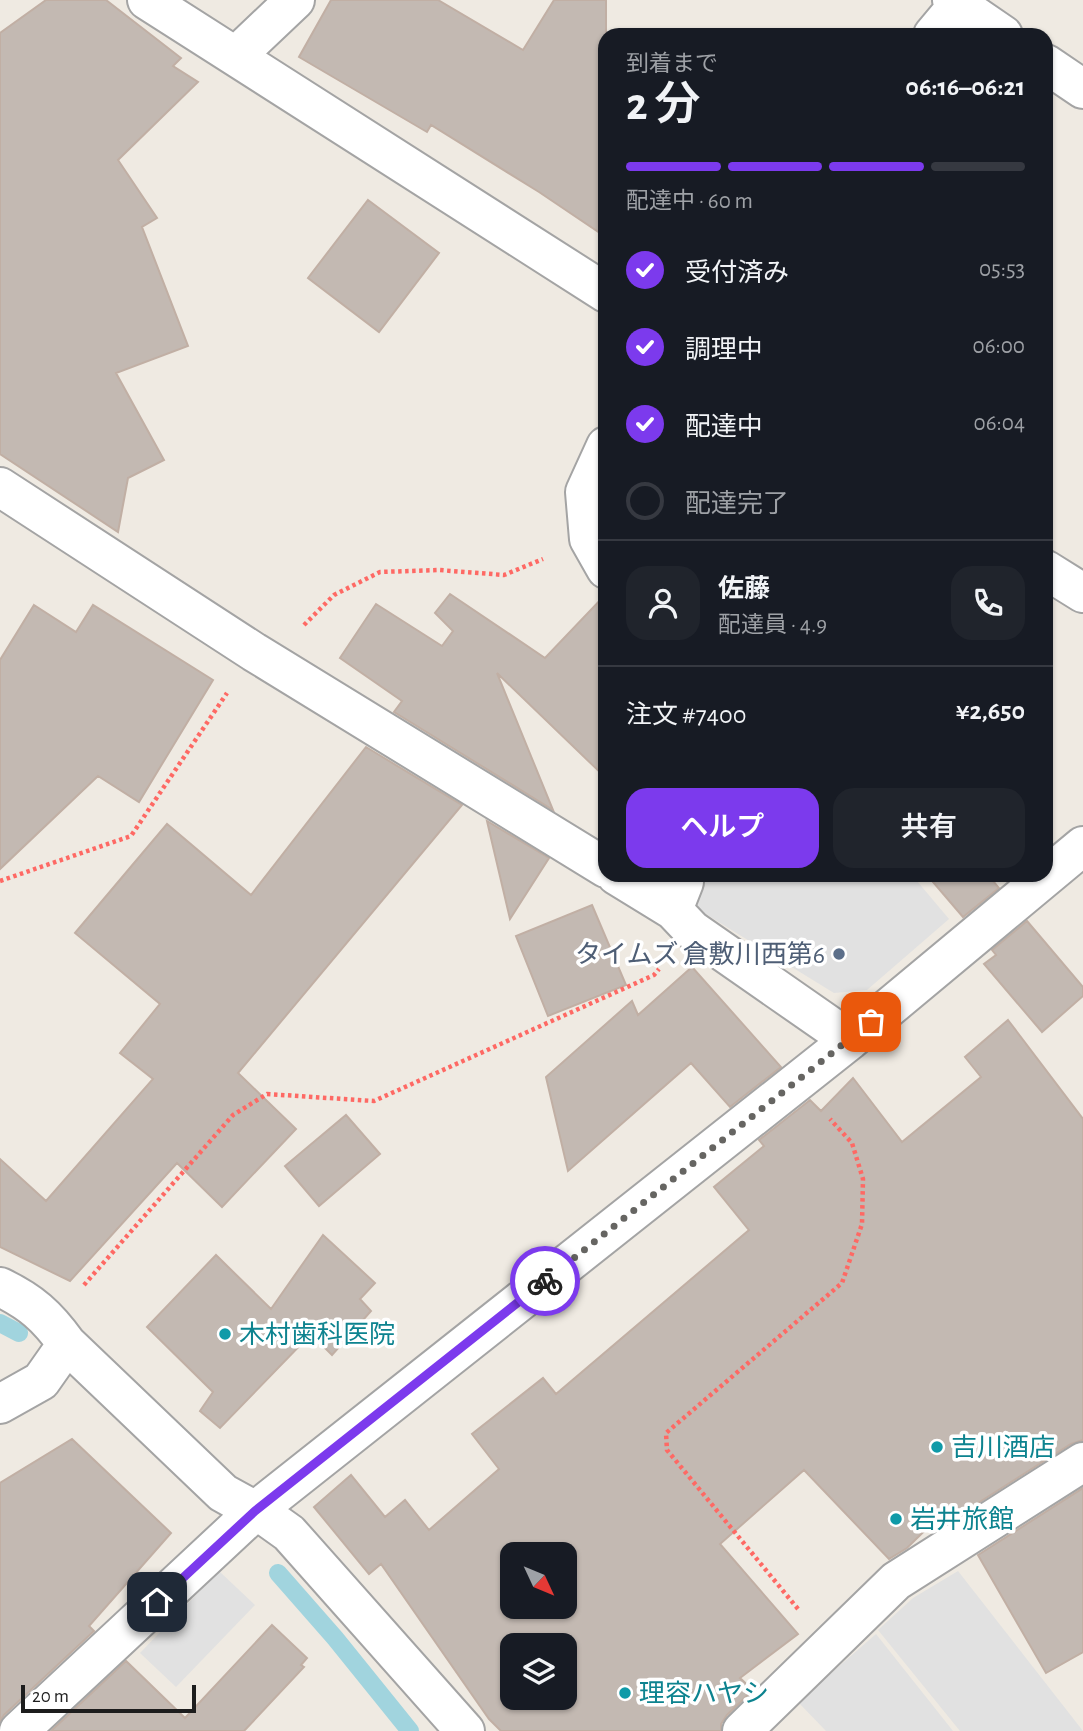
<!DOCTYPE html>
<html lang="ja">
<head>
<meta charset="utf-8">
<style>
	:root { --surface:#171b24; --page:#20242c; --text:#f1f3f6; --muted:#9ea1a6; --line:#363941; --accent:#7c3aed }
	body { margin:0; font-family:"Alegreya Sans","Noto Sans JP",sans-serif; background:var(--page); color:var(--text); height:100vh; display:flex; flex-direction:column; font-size:26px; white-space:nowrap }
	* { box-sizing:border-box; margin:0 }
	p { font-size:23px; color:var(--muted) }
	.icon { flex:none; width:38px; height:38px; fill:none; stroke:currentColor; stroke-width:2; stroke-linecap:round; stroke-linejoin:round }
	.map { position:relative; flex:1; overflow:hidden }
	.side { position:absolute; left:598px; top:28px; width:455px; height:854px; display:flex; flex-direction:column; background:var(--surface); border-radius:21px; box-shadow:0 2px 5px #0004 }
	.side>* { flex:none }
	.needle { width:46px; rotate:134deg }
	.tools { position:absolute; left:500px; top:1542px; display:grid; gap:14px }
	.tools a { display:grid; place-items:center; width:77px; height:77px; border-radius:14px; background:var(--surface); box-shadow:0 2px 5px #0004; font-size:35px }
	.scale { position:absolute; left:21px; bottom:18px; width:175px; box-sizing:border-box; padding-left:7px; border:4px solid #1d1d1d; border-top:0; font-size:19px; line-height:24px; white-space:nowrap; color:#1d1d1d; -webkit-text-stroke:5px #fff; paint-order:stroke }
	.pin { position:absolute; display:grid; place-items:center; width:60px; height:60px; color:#fff; margin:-30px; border-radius:14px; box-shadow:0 4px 10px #0006 }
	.courier { position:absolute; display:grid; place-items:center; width:70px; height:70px; margin:-35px; border:5px solid #7c3aed; border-radius:50%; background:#fff; color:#222; box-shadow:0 2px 9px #0007 }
	.summary em { font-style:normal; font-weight:600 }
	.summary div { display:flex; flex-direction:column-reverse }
	.summary { display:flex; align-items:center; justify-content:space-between; height:119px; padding:0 28px }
	h1 { font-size:46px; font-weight:600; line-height:52px }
	.bar { display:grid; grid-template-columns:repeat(4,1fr); gap:10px 7px; align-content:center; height:84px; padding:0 28px }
	.bar i { height:9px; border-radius:5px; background:var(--line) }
	.bar .current { background:var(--accent) }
	.bar p { grid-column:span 4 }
	.line { display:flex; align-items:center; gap:18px; padding:0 28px; border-top:2px solid var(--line) }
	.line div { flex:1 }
	.round { display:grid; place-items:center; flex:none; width:74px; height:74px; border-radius:21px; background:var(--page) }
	ol { padding:0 28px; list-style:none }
	li { display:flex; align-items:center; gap:21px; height:77px }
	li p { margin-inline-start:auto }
	li .icon { padding:7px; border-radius:50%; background:var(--accent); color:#fff; stroke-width:4 }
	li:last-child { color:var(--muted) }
	li i { width:38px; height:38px; border:4px solid var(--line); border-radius:50% }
	.action { display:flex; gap:14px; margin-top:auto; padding:14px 28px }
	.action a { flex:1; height:80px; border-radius:21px; background:var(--accent); color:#fff; font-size:28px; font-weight:600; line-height:80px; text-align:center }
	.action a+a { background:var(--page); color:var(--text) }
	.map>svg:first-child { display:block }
	.parking { fill:#e1e1e1 }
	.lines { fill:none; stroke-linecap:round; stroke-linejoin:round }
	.stream { stroke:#a1d4de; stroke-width:18 }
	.building { fill:#c3b9b2; stroke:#c1afa4; stroke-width:2; fill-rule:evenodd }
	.minor-casing { stroke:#a4a4a4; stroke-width:42 }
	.path { stroke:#fe6964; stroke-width:4.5; stroke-dasharray:3.5 3.5; stroke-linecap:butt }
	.minor { stroke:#fff; stroke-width:38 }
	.done { stroke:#666562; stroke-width:7; stroke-dasharray:0 12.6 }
	.route { stroke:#7c3aed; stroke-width:9 }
	.service-dot { fill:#5c6f8a; stroke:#fff; stroke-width:2.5 }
	.culture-dot { fill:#0f9aa8; stroke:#fff; stroke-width:2.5 }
	.labels { text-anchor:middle; stroke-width:7; stroke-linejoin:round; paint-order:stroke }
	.service-label { font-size:26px; fill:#4e5e75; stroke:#fff; text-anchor:end }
	.culture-label { font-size:26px; fill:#0d838f; stroke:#fff; text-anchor:start }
</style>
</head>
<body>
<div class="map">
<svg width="1083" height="1731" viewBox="0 0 1083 1731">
	<rect width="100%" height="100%" fill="#efeae2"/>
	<!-- parking -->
	<path class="parking" d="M 692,875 L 912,875 L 949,919 L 867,990 L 834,993 L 696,908 Z
		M 219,1571 L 255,1605 L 176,1687 L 140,1653 Z
		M 958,1571 L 1083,1731 L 960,1731 L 878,1630 L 913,1598 Z
		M 876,1634 L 953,1731 L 826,1731 L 798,1702 Z"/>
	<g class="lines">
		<!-- stream -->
		<path class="stream" d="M 0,1323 L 19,1333
			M 278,1573 L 335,1638 L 410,1731"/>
	</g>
	<!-- building -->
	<path class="building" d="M 46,0 L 106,0 L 181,58 L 173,66 L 198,82 L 118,160 L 157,218 L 142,227 L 188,346 L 116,373 L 164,460 L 128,478 L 118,532 L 0,454 L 0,33 Z
		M 331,0 L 438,0 L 523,50 L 554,0 L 606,0 L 606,237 L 539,192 L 431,125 L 427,132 L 299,57 Z
		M 368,200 L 439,253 L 379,332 L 308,278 Z
		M 450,594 L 545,658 L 606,594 L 606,778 L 497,673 L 553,810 L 394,712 L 402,701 L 340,658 L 376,604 L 442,646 L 453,631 L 435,613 Z
		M 34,605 L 76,632 L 93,605 L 213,680 L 139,802 L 98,776 L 0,869 L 0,660 Z
		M 366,747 L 462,805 L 238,1073 L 296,1129 L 222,1207 L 177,1163 L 70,1281 L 0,1247 L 0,1159 L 46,1201 L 153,1079 L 120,1053 L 160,1004 L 75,933 L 167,824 L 251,895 Z
		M 487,821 L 549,858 L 510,919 Z
		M 927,875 L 988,875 L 999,888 L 963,917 Z
		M 592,905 L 626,985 L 548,1016 L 516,936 Z
		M 1027,921 L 1083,987 L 1083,996 L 1042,1032 L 984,964 L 996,955 L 992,950 Z
		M 692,967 L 781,1067 L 730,1107 L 691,1063 L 568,1171 L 546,1077 L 632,1001 L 638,1015 Z
		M 1008,1020 L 1083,1119 L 1083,1440 L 1071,1444 L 956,1517 L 950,1506 L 907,1548 L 889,1559 L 804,1470 L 720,1544 L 798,1634 L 740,1678 L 753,1690 L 727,1715 L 721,1724 L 721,1731 L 501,1731 L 489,1719 L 381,1564 L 369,1574 L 314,1507 L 351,1475 L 385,1517 L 405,1500 L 429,1530 L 499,1469 L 472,1434 L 543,1378 L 556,1394 L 749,1230 L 714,1187 L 764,1146 L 759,1140 L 810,1100 L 821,1111 L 853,1078 L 902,1142 L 981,1077 L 965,1057 ZM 513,1554 L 565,1554 L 565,1606 L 513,1606 ZM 513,1645 L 565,1645 L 565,1698 L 513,1698 Z
		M 346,1115 L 380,1154 L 319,1206 L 285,1166 Z
		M 323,1235 L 375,1283 L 360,1299 L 371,1311 L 332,1355 L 311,1334 L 220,1428 L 200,1411 L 213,1392 L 147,1327 L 216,1255 L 271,1309 Z
		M 72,1439 L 171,1533 L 89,1626 L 94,1631 L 4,1715 L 0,1721 L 0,1483 Z
		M 1083,1488 L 1083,1652 L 1046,1673 L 978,1555 Z
		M 272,1625 L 307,1658 L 301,1665 L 304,1667 L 244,1731 L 51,1731 L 126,1661 L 185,1718 Z"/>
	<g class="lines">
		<defs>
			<path id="minor" d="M 147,0 L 606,293
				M 952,0 L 1003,35
				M 933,35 L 958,5 L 959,0
				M 236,56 L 295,0
				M 1046,64 L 1083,89
				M 606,446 L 585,492 L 589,539 L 606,569
				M 0,487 L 254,652 L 606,868
				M 1046,570 L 1083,593
				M 616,875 L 673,910 L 692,930 L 850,1040
				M 673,910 L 684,882 L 683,875
				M 0,1287 C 31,1302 47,1316 67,1344 L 223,1493 L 268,1518 L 289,1533 L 465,1731
				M 0,1404 L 41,1381 L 67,1344
				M 19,1731 L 255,1511 L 850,1040 L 1083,846
				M 742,1731 L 896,1581 L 1083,1462"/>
		</defs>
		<!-- minor casing -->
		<use href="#minor" class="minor-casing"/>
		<!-- path -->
		<path class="path" d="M 304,625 L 334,595 L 380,572 L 439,570 L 504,575 L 543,559
			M 0,881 L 131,836 L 227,693
			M 84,1285 L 233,1115 L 267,1094 L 374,1101 L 654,975 L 659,969
			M 798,1609 L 667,1450 L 666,1433 L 842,1283 L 862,1224 L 863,1179 L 852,1143 L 830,1119"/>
		<!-- minor -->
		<use href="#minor" class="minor"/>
	</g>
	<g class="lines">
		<!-- done -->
		<path class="done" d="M 545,1281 L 871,1022"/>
		<!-- route -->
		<path class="route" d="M 157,1602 L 255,1511 L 545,1281"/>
	</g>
	<!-- markers -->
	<circle class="service-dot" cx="839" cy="954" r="7"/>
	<g class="culture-dot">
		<circle cx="225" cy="1334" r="7"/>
		<circle cx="937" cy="1447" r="7"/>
		<circle cx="896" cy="1519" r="7"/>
		<circle cx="625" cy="1693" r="7"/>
	</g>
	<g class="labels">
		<!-- service labels -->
		<g class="service-label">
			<text x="825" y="963">タイムズ 倉敷川西第6</text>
		</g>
		<!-- culture labels -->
		<g class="culture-label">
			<text x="239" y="1343">木村歯科医院</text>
			<text x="951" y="1456">吉川酒店</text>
			<text x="910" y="1528">岩井旅館</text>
			<text x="639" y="1702">理容ハヤシ</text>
		</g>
	</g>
</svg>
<div class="tools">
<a><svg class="needle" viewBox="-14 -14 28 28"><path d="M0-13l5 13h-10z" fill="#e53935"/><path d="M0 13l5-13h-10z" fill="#9ea1a6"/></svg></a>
<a><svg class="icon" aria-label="layers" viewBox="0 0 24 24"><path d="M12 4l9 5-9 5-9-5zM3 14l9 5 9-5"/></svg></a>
</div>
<div class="scale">20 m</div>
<div class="pin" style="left:871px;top:1022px;background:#ea580c"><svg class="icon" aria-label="bag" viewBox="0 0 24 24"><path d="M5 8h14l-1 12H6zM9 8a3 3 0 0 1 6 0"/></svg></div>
<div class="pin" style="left:157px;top:1602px;background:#1f2937"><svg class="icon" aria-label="home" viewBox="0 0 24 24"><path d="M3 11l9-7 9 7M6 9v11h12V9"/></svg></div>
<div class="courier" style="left:545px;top:1281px"><svg class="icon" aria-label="bike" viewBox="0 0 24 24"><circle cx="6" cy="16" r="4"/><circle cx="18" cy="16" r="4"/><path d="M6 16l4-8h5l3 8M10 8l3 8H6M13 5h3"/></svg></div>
<section class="side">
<div class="summary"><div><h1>2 分</h1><p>到着まで</p></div><em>06:16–06:21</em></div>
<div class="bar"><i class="current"></i><i class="current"></i><i class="current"></i><i></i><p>配達中 · 60 m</p></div>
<ol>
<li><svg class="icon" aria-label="check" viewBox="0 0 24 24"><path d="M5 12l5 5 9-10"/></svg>受付済み<p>05:53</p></li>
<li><svg class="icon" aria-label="check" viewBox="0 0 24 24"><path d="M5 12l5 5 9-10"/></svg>調理中<p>06:00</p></li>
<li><svg class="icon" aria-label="check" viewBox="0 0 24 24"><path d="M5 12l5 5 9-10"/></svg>配達中<p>06:04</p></li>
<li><i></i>配達完了</li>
</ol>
<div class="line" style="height:126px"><a class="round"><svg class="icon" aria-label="person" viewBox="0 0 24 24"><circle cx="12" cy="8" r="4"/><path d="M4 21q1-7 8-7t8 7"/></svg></a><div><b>佐藤</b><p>配達員 · 4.9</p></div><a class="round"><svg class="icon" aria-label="phone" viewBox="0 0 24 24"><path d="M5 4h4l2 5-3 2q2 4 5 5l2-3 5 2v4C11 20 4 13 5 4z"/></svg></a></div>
<div class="line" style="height:91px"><div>注文 #7400</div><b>¥2,650</b></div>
<div class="action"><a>ヘルプ</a><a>共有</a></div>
</section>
</div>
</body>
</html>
